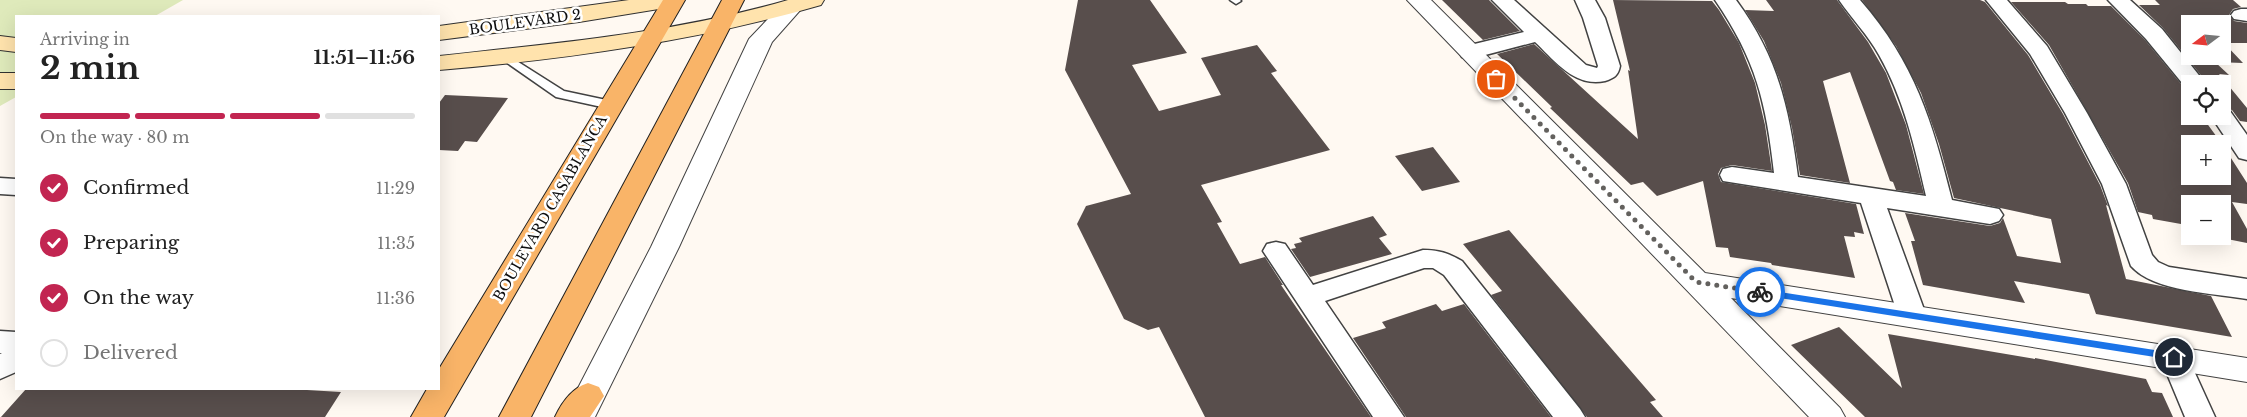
<!DOCTYPE html>
<html lang="en">
<head>
<meta charset="utf-8">
<style>
	:root { --surface:#fff; --page:#f2f2f2; --text:#222; --muted:#767676; --line:#e0e0e0; --accent:#c22551 }
	body { margin:0; font-family:"Libre Baskerville",serif; background:var(--page); color:var(--text); height:100vh; display:flex; flex-direction:column; font-size:19px; white-space:nowrap }
	* { box-sizing:border-box; margin:0 }
	p { font-size:16px; color:var(--muted) }
	.icon { flex:none; width:28px; height:28px; fill:none; stroke:currentColor; stroke-width:2; stroke-linecap:round; stroke-linejoin:round }
	.map { position:relative; flex:1; overflow:hidden }
	.sheet { position:absolute; left:15px; top:15px; width:425px; height:375px; display:flex; flex-direction:column; background:var(--surface); border-radius:0px; box-shadow:0 5px 20px #0002 }
	.sheet>* { flex:none }
	.needle { width:32px; rotate:254deg }
	.controls { position:absolute; left:2181px; top:15px; display:grid; gap:10px }
	.controls a { display:grid; place-items:center; width:50px; height:50px; border-radius:0px; background:var(--surface); box-shadow:0 5px 20px #0002; font-size:25px }
	.pin { position:absolute; display:grid; place-items:center; width:42px; height:42px; color:#fff; margin:-21px; border:2px solid #fff; border-radius:50%; box-shadow:0 1px 5px #0007 }
	.courier { position:absolute; display:grid; place-items:center; width:50px; height:50px; margin:-25px; border:4px solid #1a73e8; border-radius:50%; background:#fff; color:#222; box-shadow:0 1px 6px #0007 }
	.overview em { font-style:normal; font-weight:800 }
	.overview div { display:flex; flex-direction:column-reverse }
	.overview { display:flex; align-items:center; justify-content:space-between; height:85px; padding:0 25px }
	h1 { font-size:32px; font-weight:800; line-height:38px }
	.bar { display:grid; grid-template-columns:repeat(4,1fr); gap:8px 5px; align-content:center; height:60px; padding:0 25px }
	.bar i { height:6px; border-radius:4px; background:var(--line) }
	.bar .on { background:var(--accent) }
	.bar p { grid-column:span 4 }
	ol { padding:0 25px; list-style:none }
	li { display:flex; align-items:center; gap:15px; height:55px }
	li p { margin-inline-start:auto }
	li .icon { padding:5px; border-radius:50%; background:var(--accent); color:#fff; stroke-width:4 }
	li:last-child { color:var(--muted) }
	li i { width:28px; height:28px; border:2px solid var(--line); border-radius:50% }
	.map>svg:first-child { display:block }
	.green { fill:#dfeabb }
	.building { fill:#584e4c; fill-rule:evenodd }
	.lines { fill:none; stroke-linecap:round; stroke-linejoin:round }
	.service-casing { stroke:#424242; stroke-width:3 }
	.minor-casing { stroke:#424242; stroke-width:3 }
	.tertiary-casing { stroke:#424242; stroke-width:2 }
	.secondary-casing { stroke:#313131; stroke-width:2 }
	.primary-casing { stroke:#202020; stroke-width:2 }
	.service { fill:#fff; fill-rule:evenodd }
	.minor { fill:#fff; fill-rule:evenodd }
	.tertiary { fill:#fff; fill-rule:evenodd }
	.secondary { fill:#ffe3ad; fill-rule:evenodd }
	.primary { fill:#f9b468; fill-rule:evenodd }
	.route { fill:#1a73e8 }
	.done { stroke:#63615e; stroke-width:5; stroke-dasharray:0 9 }
	.labels { text-anchor:middle; stroke-width:5; stroke-linejoin:round; paint-order:stroke }
	.street-label { font-size:14px; fill:#0f0f0f; stroke:#fff }
</style>
</head>
<body>
<div class="map">
<svg width="2247" height="417" viewBox="0 0 2247 417">
	<rect width="100%" height="100%" fill="#fff9f2"/>
	<!-- green -->
	<path class="green" d="M 0,0 L 183,0 L 155,16 L 16,16 L 16,97 L 0,106 Z"/>
	<!-- building -->
	<path class="building" d="M 1078,0 L 1150,0 L 1187,53 L 1132,65 L 1159,111 L 1221,95 L 1201,58 L 1257,45 L 1277,71 L 1271,73 L 1330,150 L 1201,185 L 1222,222 L 1217,223 L 1240,264 L 1265,257 L 1283,285 L 1281,285 L 1371,417 L 1205,417 L 1159,327 L 1148,330 L 1124,319 L 1077,224 L 1086,206 L 1131,194 L 1065,70 Z
		M 1442,0 L 1489,0 L 1520,31 L 1483,40 Z
		M 1613,0 L 1712,1 L 1719,10 L 1739,43 L 1755,83 L 1765,125 L 1772,171 L 1732,165 L 1721,168 L 1718,174 L 1721,182 L 1856,204 L 1864,234 L 1854,232 L 1855,237 L 1844,236 L 1855,278 L 1772,265 L 1771,263 L 1730,257 L 1728,248 L 1716,247 L 1703,181 L 1657,196 L 1643,182 L 1631,185 L 1550,108 L 1552,107 L 1497,54 L 1534,44 L 1638,139 L 1628,70 L 1630,71 Z
		M 1766,0 L 1837,0 L 1868,42 L 1886,73 L 1906,125 L 1924,194 L 1896,190 L 1893,182 L 1890,181 L 1850,72 L 1823,81 L 1850,183 L 1800,175 L 1792,128 L 1781,83 L 1764,41 L 1745,10 L 1774,11 Z
		M 1862,0 L 1980,0 L 1985,2 L 2028,55 L 2063,114 L 2100,185 L 2108,206 L 2106,205 L 2126,279 L 2211,296 L 2232,337 L 2096,314 L 2089,294 L 2014,281 L 2025,303 L 1923,285 L 1911,241 L 1915,241 L 1905,213 L 1990,226 L 2000,223 L 2003,218 L 2017,256 L 2061,263 L 2051,219 L 1954,198 L 1939,144 L 1921,93 L 1896,46 Z
		M 2155,0 L 2233,0 L 2241,7 L 2233,9 L 2229,15 L 2234,21 L 2247,23 L 2247,43 L 2224,43 L 2243,63 L 2215,62 L 2229,75 L 2219,74 L 2247,108 L 2247,122 L 2240,121 L 2232,110 L 2222,107 L 2222,84 L 2208,84 L 2163,28 L 2139,5 L 2160,5 ZM 2190,24 L 2222,24 L 2222,56 L 2190,56 Z
		M 2011,2 L 2065,2 L 2068,4 L 2086,4 L 2088,6 L 2111,6 L 2145,40 L 2186,90 L 2190,92 L 2190,116 L 2209,116 L 2211,119 L 2203,118 L 2222,144 L 2190,144 L 2190,176 L 2222,176 L 2222,144 L 2247,183 L 2247,204 L 2232,202 L 2247,229 L 2247,243 L 2212,236 L 2222,236 L 2222,204 L 2190,204 L 2190,232 L 2184,231 L 2181,224 L 2153,219 L 2152,215 L 2138,212 L 2128,183 L 2049,45 Z
		M 445,95 L 467,96 L 508,98 L 477,142 L 465,141 L 458,151 L 439,150 L 439,103 Z
		M 1433,147 L 1460,182 L 1422,191 L 1395,156 Z
		M 1373,216 L 1387,235 L 1379,238 L 1392,254 L 1310,277 L 1291,249 L 1296,248 L 1294,244 L 1302,242 L 1299,238 Z
		M 1509,230 L 1656,400 L 1650,402 L 1663,417 L 1587,417 L 1491,295 L 1502,291 L 1463,244 Z
		M 1436,304 L 1442,311 L 1464,304 L 1551,417 L 1406,417 L 1353,338 L 1386,328 L 1382,322 Z
		M 1839,327 L 1902,388 L 1888,334 L 2035,359 L 2035,358 L 2146,379 L 2152,392 L 2162,393 L 2173,417 L 1865,417 L 1791,345 Z
		M 26,389 L 290,389 L 341,392 L 325,417 L 1,417 Z"/>
	<g class="lines">
		<defs>
			<path id="service" d="M 1230,0 L 1240,0 L 1241,1 L 1236,4 Z
				M 504,53 L 564,91 L 611,101 L 617,105 L 611,109 L 556,97 L 500,58 L 499,56 Z"/>
			<path id="minor" d="M 1492,0 L 1514,0 L 1586,65 L 1597,68 L 1598,66 L 1583,18 L 1575,0 L 1595,0 L 1605,18 L 1620,66 C 1618,76 1614,78 1605,81 C 1575,88 1554,60 1535,42 L 1470,59 L 1462,57 L 1459,52 L 1462,47 L 1524,32 Z
				M 1715,0 L 1736,0 C 1778,57 1789,108 1798,177 L 1926,196 C 1915,148 1904,99 1879,55 C 1868,35 1852,19 1839,0 L 1860,0 C 1915,63 1932,121 1952,200 L 1999,209 L 2003,215 L 1999,221 L 1990,224 L 1887,208 L 1926,315 L 1922,322 L 1912,325 L 1902,322 L 1898,315 L 1861,203 L 1723,181 L 1720,175 L 1723,169 L 1732,167 L 1774,173 C 1766,102 1756,60 1715,0 Z
				M 1986,0 L 2007,0 L 2047,46 L 2087,113 L 2126,184 L 2152,255 L 2158,262 L 2169,267 L 2247,279 L 2247,299 C 2213,293 2154,292 2131,266 L 2102,184 L 2065,113 L 2030,54 Z
				M 2108,0 L 2130,0 L 2162,29 L 2206,84 L 2190,84 L 2190,90 L 2187,89 L 2146,39 Z
				M 2241,9 L 2247,9 L 2247,21 L 2234,19 L 2231,15 L 2234,11 Z
				M 2222,109 L 2230,111 L 2247,135 L 2247,160 L 2239,158 L 2211,116 L 2222,116 Z
				M 0,178 L 16,179 L 16,195 L 0,194 Z
				M 1276,242 L 1285,244 L 1313,285 L 1423,250 C 1439,250 1448,253 1462,261 L 1580,409 L 1585,417 L 1553,417 L 1444,275 L 1433,268 L 1424,268 L 1325,301 L 1404,417 L 1373,417 L 1263,251 L 1267,244 Z
				M 0,331 L 16,332 L 16,372 L 0,379 L 0,354 L 2,353 L 0,353 Z
				M 2174,346 L 2184,349 L 2215,417 L 2185,417 L 2160,357 L 2164,349 Z"/>
			<path id="tertiary" d="M 792,0 L 800,2 L 803,7 L 772,42 L 679,247 L 595,417 L 563,417 L 651,247 L 749,39 L 784,2 Z
				M 1407,0 L 1431,0 L 1705,273 L 2247,358 L 2247,382 L 1731,298 L 1840,408 L 1845,417 L 1809,417 Z"/>
			<path id="secondary" d="M 629,0 L 682,0 L 679,5 L 671,7 L 579,22 L 439,40 L 439,26 Z
				M 788,0 L 824,0 L 821,5 C 697,41 568,59 439,70 L 439,56 C 556,43 675,33 788,0 Z
				M 0,36 L 16,38 L 16,52 L 0,50 Z
				M 0,73 L 16,73 L 16,89 L 0,89 Z"/>
			<path id="primary" d="M 663,0 L 685,0 L 444,417 L 411,417 L 427,389 L 439,389 L 439,369 Z
				M 722,0 L 744,0 L 531,417 L 499,417 Z
				M 588,383 L 599,387 L 604,396 L 590,417 L 555,417 C 562,402 572,388 588,383 Z"/>
		</defs>
		<!-- service casing -->
		<use href="#service" class="service-casing"/>
		<!-- minor casing -->
		<use href="#minor" class="minor-casing"/>
		<!-- tertiary casing -->
		<use href="#tertiary" class="tertiary-casing"/>
		<!-- secondary casing -->
		<use href="#secondary" class="secondary-casing"/>
		<!-- primary casing -->
		<use href="#primary" class="primary-casing"/>
		<!-- service -->
		<use href="#service" class="service"/>
		<!-- minor -->
		<use href="#minor" class="minor"/>
		<!-- tertiary -->
		<use href="#tertiary" class="tertiary"/>
		<!-- secondary -->
		<use href="#secondary" class="secondary"/>
		<!-- primary -->
		<use href="#primary" class="primary"/>
	</g>
	<!-- route -->
	<path class="route" d="M 1760,289 L 2174,353 L 2179,357 L 2174,360 L 1760,295 L 1756,292 Z"/>
	<g class="lines">
		<!-- done -->
		<path class="done" d="M 1496,79 L 1696,282 L 1760,292"/>
	</g>
	<g class="labels">
		<!-- street labels -->
		<g class="street-label">
			<text transform="translate(525 22) rotate(-8)" y="5">BOULEVARD 2</text>
			<text transform="translate(550 208) rotate(-60)" y="5">BOULEVARD CASABLANCA</text>
		</g>
	</g>
</svg>
<div class="controls">
<a><svg class="needle" viewBox="-14 -14 28 28"><path d="M0-13l5 13h-10z" fill="#e53935"/><path d="M0 13l5-13h-10z" fill="#767676"/></svg></a>
<a><svg class="icon" aria-label="locate" viewBox="0 0 24 24"><circle cx="12" cy="12" r="6"/><path d="M12 2v4M12 18v4M2 12h4M18 12h4"/></svg></a>
<a>+</a>
<a>−</a>
</div>
<div class="pin" style="left:1496px;top:79px;background:#ea580c"><svg class="icon" aria-label="bag" viewBox="0 0 24 24"><path d="M5 8h14l-1 12H6zM9 8a3 3 0 0 1 6 0"/></svg></div>
<div class="pin" style="left:2174px;top:357px;background:#1f2937"><svg class="icon" aria-label="home" viewBox="0 0 24 24"><path d="M3 11l9-7 9 7M6 9v11h12V9"/></svg></div>
<div class="courier" style="left:1760px;top:292px"><svg class="icon" aria-label="bike" viewBox="0 0 24 24"><circle cx="6" cy="16" r="4"/><circle cx="18" cy="16" r="4"/><path d="M6 16l4-8h5l3 8M10 8l3 8H6M13 5h3"/></svg></div>
<section class="sheet">
<div class="overview"><div><h1>2 min</h1><p>Arriving in</p></div><em>11:51–11:56</em></div>
<div class="bar"><i class="on"></i><i class="on"></i><i class="on"></i><i></i><p>On the way · 80 m</p></div>
<ol>
<li><svg class="icon" aria-label="check" viewBox="0 0 24 24"><path d="M5 12l5 5 9-10"/></svg>Confirmed<p>11:29</p></li>
<li><svg class="icon" aria-label="check" viewBox="0 0 24 24"><path d="M5 12l5 5 9-10"/></svg>Preparing<p>11:35</p></li>
<li><svg class="icon" aria-label="check" viewBox="0 0 24 24"><path d="M5 12l5 5 9-10"/></svg>On the way<p>11:36</p></li>
<li><i></i>Delivered</li>
</ol>
</section>
</div>
</body>
</html>
